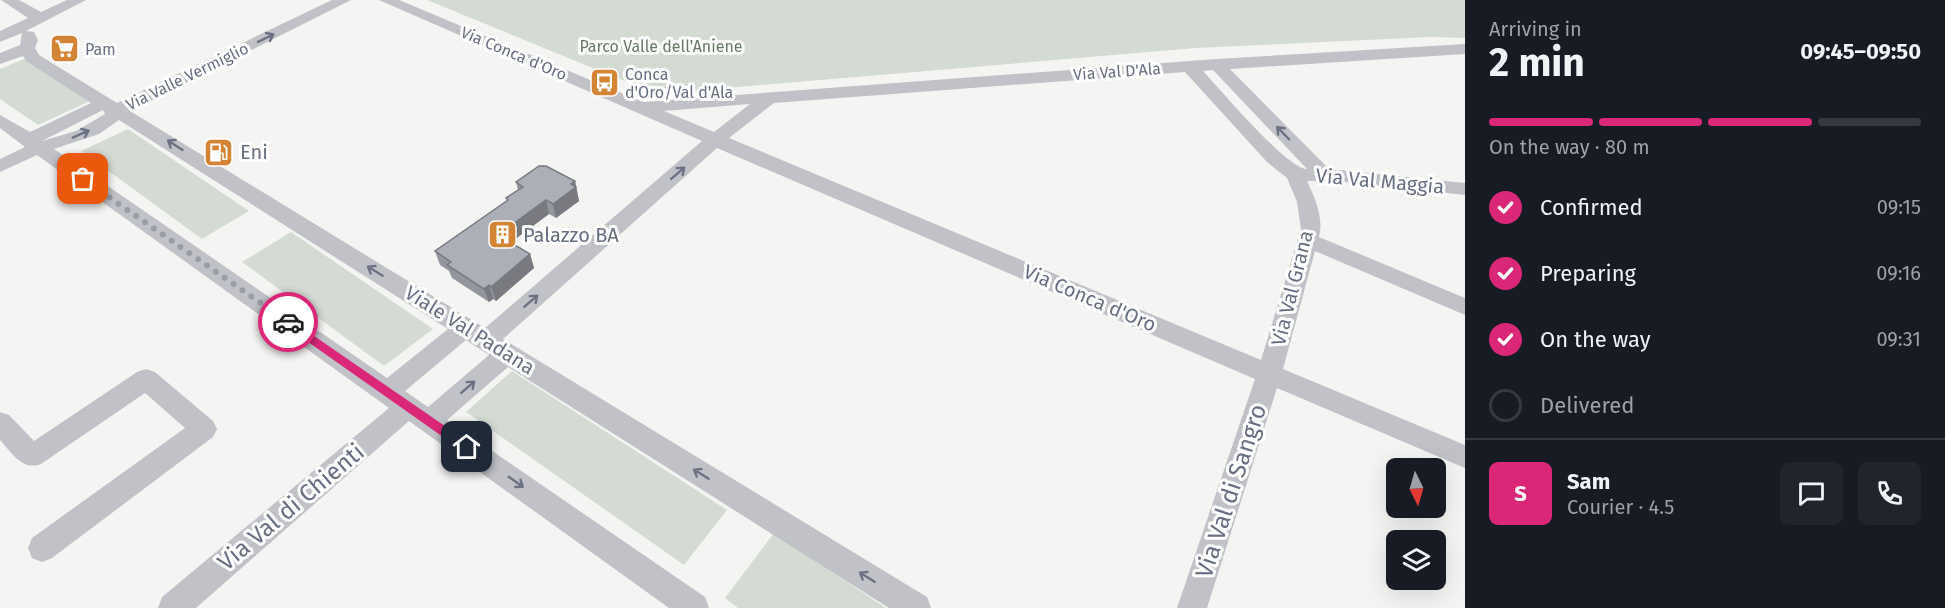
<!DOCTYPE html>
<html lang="en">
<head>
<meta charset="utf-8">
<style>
	:root { --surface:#171b24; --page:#20242c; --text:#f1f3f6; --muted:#9ea1a6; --line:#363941; --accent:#db2777 }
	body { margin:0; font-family:"Fira Sans",sans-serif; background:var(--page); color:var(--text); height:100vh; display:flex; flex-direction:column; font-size:22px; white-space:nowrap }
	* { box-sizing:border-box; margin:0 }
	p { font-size:20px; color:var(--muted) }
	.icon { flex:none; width:33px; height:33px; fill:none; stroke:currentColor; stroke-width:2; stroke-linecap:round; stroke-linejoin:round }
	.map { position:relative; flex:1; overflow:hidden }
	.drawer { display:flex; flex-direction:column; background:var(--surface); width:480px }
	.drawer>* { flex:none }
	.needle { width:39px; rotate:175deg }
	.tools { position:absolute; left:1386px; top:458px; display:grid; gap:12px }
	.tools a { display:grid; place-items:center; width:60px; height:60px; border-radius:9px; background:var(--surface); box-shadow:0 6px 24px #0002; font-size:30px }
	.pin { position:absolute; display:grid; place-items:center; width:51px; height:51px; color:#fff; margin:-26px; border-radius:12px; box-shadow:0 3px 9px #0006 }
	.courier { position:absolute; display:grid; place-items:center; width:60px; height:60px; margin:-30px; border:4px solid #db2777; border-radius:50%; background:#fff; color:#222; box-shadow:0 2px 8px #0007 }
	.summary em { font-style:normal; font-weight:700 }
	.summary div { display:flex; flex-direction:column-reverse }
	.summary { display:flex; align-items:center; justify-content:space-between; height:102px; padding:0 24px }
	h1 { font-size:39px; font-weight:700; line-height:45px }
	.bar { display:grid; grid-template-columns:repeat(4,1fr); gap:9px 6px; align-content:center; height:72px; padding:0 24px }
	.bar i { height:8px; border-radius:4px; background:var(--line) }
	.bar .active { background:var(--accent) }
	.bar p { grid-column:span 4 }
	.line { display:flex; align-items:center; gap:15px; padding:0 24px; border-top:2px solid var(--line) }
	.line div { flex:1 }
	.round { display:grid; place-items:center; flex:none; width:63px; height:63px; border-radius:9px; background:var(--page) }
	ol { padding:0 24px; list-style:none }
	li { display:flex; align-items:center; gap:18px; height:66px }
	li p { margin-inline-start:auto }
	li .icon { padding:6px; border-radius:50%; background:var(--accent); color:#fff; stroke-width:4 }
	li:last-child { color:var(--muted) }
	li i { width:33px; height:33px; border:3px solid var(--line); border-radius:50% }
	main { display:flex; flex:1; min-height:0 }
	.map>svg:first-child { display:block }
	.green { fill:#d4dbd3 }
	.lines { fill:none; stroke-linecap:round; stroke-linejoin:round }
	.minor { fill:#c1c2c7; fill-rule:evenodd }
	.wall { fill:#94969d }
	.shaded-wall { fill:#787a80 }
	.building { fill:#acafb7; stroke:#787a80; stroke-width:1.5 }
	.oneway { stroke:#6c7284 }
	.route { fill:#db2777 }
	.done { stroke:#989da8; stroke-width:6; stroke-dasharray:0 10.8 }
	.labels { text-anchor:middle; stroke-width:6; stroke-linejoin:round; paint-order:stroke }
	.far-park-label { font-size:16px; fill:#657866; stroke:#fff }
	.far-poi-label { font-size:16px; fill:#676e80; stroke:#fff; text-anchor:start }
	.far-street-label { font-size:16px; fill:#676e80; stroke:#fff }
	.poi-label { font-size:20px; fill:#676e80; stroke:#fff; text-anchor:start }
	.street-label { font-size:20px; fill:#676e80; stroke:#fff }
	.near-street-label { font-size:24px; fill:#676e80; stroke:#fff }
</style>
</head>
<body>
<main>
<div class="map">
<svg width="1465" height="608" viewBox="0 0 1465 608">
	<rect width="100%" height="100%" fill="#f4f5f2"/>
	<!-- green -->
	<path class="green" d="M 427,0 L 1465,0 L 1465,38 L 1431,37 L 1196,48 L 656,94 Z
		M 24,59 L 90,101 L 38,125 L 0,99 L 0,69 Z
		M 128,129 L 249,211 L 202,239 L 81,151 Z
		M 291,232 L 433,329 L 384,366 L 242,262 Z
		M 512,371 L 727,510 L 684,565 L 466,412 Z
		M 774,533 L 886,608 L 738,608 L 725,598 Z"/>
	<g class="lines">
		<!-- minor -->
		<path class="minor" d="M 1,0 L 19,0 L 41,12 L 67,0 L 86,0 L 26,31 L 34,32 L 38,40 L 35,48 L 39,55 L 117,103 L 332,0 L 351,0 L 130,111 L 485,328 L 702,141 L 379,0 L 399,0 L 643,102 L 1216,59 L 1465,44 L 1465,54 L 1230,69 L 1329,169 L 1465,183 L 1465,195 L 1335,181 L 1307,181 C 1315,198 1324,218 1319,237 L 1465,298 L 1465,315 L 1315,251 L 1283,369 L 1465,445 L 1465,468 L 1277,388 L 1207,608 L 1177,608 L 1255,379 L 717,148 L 503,339 L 927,597 L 931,608 L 889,608 L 508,367 L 447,420 L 705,597 L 709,608 L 669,608 L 409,421 L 196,608 L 158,608 L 162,597 L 389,408 L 37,155 L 0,172 L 0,159 L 25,147 L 0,128 L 0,115 L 30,132 L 91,103 L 26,61 L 23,56 L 0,64 L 0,53 L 20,45 L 22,33 L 0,42 L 0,31 L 28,18 ZM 1213,70 L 1307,169 C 1287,169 1220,89 1203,71 ZM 1185,72 L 1267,162 L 1287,178 L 1297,202 L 1301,229 L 1261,360 L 729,138 L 774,103 ZM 750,104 L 714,132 L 664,111 ZM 103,110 L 105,114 L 76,131 L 42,141 ZM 119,120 L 448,329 L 387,378 L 54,149 L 99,134 ZM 466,340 L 489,355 L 428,407 L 405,391 Z
			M 146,369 L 155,372 L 213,421 L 217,429 L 213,437 L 52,558 L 42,562 L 32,558 L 28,548 L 32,538 L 185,428 L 145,393 L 41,464 C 22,471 12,453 0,440 L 0,412 L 9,415 L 34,441 L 137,372 Z"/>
	</g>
	<!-- wall -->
	<path class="wall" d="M 575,181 L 579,201 L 556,218 L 549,214 L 511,242 L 530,254 L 534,268 L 496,301 L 493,299 L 489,302 L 452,278 L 449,271 L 440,265 L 435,251 L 507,201 L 506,198 L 518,190 L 516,182 Z"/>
	<!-- shaded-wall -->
	<path class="shaded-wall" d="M 575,181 L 579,201 L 556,218 L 553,204 L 571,184 Z
		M 546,200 L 549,214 L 502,249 L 498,235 Z
		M 530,254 L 534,268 L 496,301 L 491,287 Z
		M 489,285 L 493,299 L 489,302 L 484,289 Z"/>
	<!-- building -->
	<path class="building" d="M 539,166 L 546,166 L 575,181 L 571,184 L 576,187 L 553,204 L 546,200 L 498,235 L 530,254 L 491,287 L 489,285 L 484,289 L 447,265 L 451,262 L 435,251 L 508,200 L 506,198 L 523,187 L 516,182 Z"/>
	<!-- one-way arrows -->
	<defs><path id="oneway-shaft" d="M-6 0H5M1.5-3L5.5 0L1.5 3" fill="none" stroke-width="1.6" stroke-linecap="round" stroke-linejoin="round" transform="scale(1.5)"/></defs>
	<g class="oneway">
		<use href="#oneway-shaft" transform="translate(266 38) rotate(-26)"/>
		<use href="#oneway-shaft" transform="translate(1283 133) rotate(-134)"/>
		<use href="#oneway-shaft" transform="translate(81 134) rotate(-24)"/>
		<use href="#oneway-shaft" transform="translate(175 145) rotate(-147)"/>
		<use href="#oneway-shaft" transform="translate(678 173) rotate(-41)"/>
		<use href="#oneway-shaft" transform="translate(375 271) rotate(-148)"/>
		<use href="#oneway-shaft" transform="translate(531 301) rotate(-41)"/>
		<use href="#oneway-shaft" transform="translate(468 387) rotate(-41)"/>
		<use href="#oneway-shaft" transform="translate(701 474) rotate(-148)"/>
		<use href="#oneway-shaft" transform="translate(516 482) rotate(35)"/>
		<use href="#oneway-shaft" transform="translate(867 577) rotate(-148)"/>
	</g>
	<!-- route -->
	<path class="route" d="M 288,318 L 471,444 L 471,451 L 463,451 L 284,325 L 283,322 Z"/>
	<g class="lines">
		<!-- done -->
		<path class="done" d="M 83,179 L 288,322"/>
	</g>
	<!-- icons -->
	<defs>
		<symbol id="supermarket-square" viewBox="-11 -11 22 22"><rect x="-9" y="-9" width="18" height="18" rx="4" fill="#d38434" stroke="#fff"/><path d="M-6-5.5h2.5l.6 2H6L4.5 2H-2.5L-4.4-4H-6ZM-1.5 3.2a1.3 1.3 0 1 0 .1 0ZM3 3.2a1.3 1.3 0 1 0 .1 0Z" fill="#fff"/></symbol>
		<symbol id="bus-square" viewBox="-11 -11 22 22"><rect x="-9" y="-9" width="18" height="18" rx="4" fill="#d38434" stroke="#fff"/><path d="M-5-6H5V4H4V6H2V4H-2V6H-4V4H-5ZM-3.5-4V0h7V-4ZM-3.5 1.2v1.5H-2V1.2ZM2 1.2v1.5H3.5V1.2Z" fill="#fff"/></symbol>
		<symbol id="fuel-square" viewBox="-11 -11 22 22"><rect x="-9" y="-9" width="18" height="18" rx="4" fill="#d38434" stroke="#fff"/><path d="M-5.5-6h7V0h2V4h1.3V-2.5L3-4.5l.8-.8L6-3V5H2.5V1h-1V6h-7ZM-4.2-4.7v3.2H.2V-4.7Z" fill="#fff"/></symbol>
		<symbol id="building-square" viewBox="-11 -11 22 22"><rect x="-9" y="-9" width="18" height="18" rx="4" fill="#d38434" stroke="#fff"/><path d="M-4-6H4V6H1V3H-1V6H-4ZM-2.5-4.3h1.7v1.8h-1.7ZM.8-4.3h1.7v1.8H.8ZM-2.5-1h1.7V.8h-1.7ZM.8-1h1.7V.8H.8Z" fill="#fff"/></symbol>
	</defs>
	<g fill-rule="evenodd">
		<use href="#supermarket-square" x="48" y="32" width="33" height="33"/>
		<use href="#bus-square" x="588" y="66" width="33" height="33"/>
		<use href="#fuel-square" x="202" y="136" width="33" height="33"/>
		<use href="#building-square" x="486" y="218" width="33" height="33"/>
	</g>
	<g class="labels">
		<!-- far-park labels -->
		<g class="far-park-label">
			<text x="661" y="52">Parco Valle dell'Aniene</text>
		</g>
		<!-- far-poi labels -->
		<g class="far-poi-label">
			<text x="85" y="55">Pam</text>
			<text x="625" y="80">Conca<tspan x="625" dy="18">d'Oro/Val d'Ala</tspan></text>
		</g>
		<!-- far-street labels -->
		<g class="far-street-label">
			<text transform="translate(514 53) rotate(23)" y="6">Via Conca d'Oro</text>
			<text transform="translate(1117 71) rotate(-4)" y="6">Via Val D'Ala</text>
			<text transform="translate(187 76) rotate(-26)" y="6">Via Valle Vermiglio</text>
		</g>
		<!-- poi labels -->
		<g class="poi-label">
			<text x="240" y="159">Eni</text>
			<text x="523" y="242">Palazzo BA</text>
		</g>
		<!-- street labels -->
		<g class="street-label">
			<text transform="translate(1380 181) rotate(5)" y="7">Via Val Maggia</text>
			<text transform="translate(1292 288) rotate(-76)" y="7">Via Val Grana</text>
			<text transform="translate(1090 298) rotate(23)" y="7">Via Conca d'Oro</text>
			<text transform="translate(470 330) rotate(32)" y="7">Viale Val Padana</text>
		</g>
		<!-- near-street labels -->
		<g class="near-street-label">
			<text transform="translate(1231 491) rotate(-72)" y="8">Via Val di Sangro</text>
			<text transform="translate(291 507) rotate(-40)" y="8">Via Val di Chienti</text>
		</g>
	</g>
</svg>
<div class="tools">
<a><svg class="needle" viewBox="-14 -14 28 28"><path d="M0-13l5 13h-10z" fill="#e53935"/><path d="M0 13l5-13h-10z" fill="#9ea1a6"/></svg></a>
<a><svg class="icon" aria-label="layers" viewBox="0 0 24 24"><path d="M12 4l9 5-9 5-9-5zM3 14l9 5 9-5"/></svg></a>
</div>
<div class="pin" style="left:83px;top:179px;background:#ea580c"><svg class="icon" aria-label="bag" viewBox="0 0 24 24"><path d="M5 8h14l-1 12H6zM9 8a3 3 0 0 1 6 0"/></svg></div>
<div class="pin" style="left:467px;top:447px;background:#1f2937"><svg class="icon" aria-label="home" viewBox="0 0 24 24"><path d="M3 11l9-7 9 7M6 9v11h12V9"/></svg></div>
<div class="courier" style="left:288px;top:322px"><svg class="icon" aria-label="car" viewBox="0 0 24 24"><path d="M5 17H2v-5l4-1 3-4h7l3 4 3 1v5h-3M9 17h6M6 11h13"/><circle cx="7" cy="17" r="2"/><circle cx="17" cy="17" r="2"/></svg></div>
</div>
<section class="drawer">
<div class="summary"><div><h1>2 min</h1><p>Arriving in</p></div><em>09:45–09:50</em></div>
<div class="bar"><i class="active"></i><i class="active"></i><i class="active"></i><i></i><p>On the way · 80 m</p></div>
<ol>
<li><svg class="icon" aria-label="check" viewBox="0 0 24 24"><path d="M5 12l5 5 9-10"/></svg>Confirmed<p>09:15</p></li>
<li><svg class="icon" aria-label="check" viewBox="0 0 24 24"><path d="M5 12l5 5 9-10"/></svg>Preparing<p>09:16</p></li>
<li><svg class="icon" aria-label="check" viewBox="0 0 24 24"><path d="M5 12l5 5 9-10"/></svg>On the way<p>09:31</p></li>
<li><i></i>Delivered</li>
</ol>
<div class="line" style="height:108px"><b class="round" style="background:var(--accent);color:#fff">S</b><div><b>Sam</b><p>Courier · 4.5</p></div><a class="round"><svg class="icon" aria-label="chat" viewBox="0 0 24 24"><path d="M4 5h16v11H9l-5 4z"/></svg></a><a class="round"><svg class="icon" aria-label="phone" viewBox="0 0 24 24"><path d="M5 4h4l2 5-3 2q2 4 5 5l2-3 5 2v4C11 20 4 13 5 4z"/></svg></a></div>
</section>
</main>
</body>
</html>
